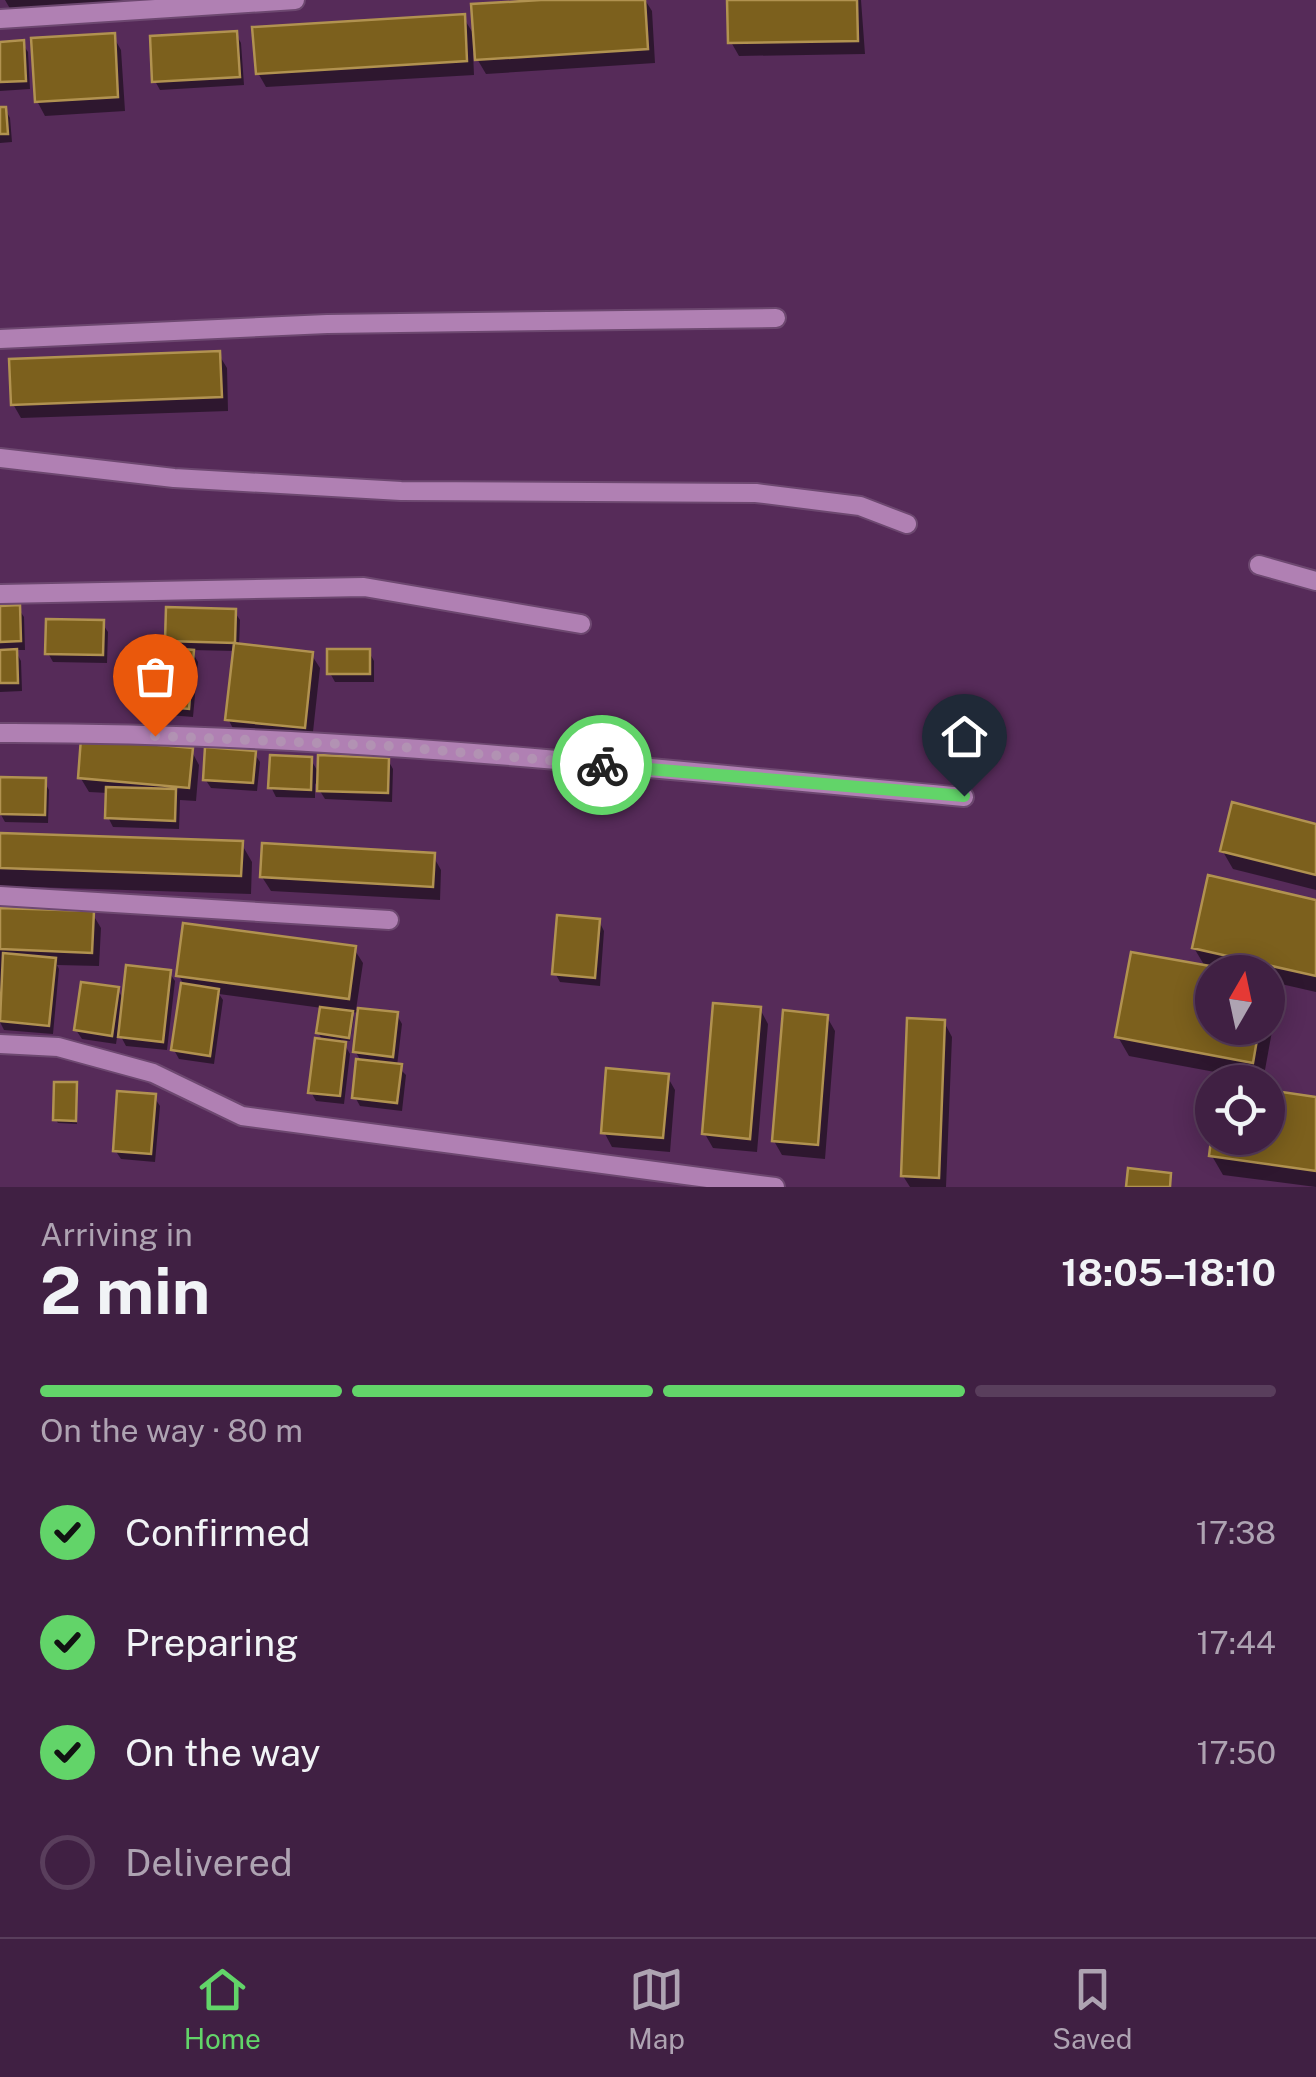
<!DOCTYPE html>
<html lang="en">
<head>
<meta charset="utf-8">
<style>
	:root { --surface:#402043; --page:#47284a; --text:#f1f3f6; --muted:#aea3b2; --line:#593e5c; --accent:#62d469 }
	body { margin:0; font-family:"Public Sans",sans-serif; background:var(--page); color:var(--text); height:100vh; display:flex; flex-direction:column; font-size:38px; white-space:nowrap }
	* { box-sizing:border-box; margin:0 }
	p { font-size:32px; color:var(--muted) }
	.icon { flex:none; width:55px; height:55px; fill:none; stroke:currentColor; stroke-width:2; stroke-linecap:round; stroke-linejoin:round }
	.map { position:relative; height:1187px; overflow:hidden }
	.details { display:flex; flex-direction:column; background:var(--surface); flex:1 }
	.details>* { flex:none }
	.needle { width:65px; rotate:9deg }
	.buttons { position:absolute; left:1195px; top:955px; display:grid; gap:20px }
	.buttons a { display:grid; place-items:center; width:90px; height:90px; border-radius:50%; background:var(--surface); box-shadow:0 5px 25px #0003,0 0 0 2px var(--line); font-size:50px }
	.pin { position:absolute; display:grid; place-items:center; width:85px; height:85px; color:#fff; margin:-102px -42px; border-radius:50% 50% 50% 0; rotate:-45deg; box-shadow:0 0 10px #0007 }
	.pin .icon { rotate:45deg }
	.courier { position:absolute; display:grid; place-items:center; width:100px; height:100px; margin:-50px; border:8px solid #62d469; border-radius:50%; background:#fff; color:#222; box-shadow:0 2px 12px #0007 }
	.head em { font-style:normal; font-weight:700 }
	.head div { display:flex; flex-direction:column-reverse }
	.head { display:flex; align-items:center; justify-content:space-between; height:170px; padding:0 40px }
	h1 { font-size:65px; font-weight:700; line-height:75px }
	.bar { display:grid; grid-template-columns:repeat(4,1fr); gap:15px 10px; align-content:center; height:120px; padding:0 40px }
	.bar i { height:12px; border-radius:8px; background:var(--line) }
	.bar .current { background:var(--accent) }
	.bar p { grid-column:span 4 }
	ol { padding:0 40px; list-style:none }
	li { display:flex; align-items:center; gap:30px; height:110px }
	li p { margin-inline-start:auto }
	li .icon { padding:10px; border-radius:50%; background:var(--accent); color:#111; stroke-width:4 }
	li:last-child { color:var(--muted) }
	li i { width:55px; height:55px; border:5px solid var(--line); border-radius:50% }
	.tab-bar { display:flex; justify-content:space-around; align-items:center; height:140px; border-top:2px solid var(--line); background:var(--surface); font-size:28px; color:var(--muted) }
	.tab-bar a { display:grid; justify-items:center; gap:5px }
	.tab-bar .current { color:var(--accent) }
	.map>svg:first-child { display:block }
	.shadow { fill:#0007; fill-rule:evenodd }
	.building { fill:#7c601d; stroke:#b19250; stroke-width:2.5 }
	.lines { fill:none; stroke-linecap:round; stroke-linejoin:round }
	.minor-casing { stroke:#6d4870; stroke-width:22 }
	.minor { stroke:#b080b3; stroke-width:18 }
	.done { stroke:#b292b3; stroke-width:10; stroke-dasharray:0 18 }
	.route { stroke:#62d469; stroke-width:12 }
</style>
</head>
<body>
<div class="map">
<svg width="1316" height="1187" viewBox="0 0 1316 1187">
	<rect width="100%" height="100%" fill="#562b59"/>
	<!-- shadow -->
	<path class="shadow" d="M 5,0 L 244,0 L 16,19 Z
		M 583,0 L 645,0 L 652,11 L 655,63 L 486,74 L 473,52 L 474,75 L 266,87 L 258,73 L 463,17 L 476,38 Z
		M 730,0 L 861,0 L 865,54 L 739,56 L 731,42 Z
		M 236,34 L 241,43 L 244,85 L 160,90 L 155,81 Z
		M 113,36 L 121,50 L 125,111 L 45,116 L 37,101 Z
		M 22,43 L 28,52 L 30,89 L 0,91 L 0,44 Z
		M 0,109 L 5,109 L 10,118 L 12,142 L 0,143 Z
		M 218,353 L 227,368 L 228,411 L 21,418 L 13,404 Z
		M 18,608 L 24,617 L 25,650 L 15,650 L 21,661 L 22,691 L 0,692 L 0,609 Z
		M 234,611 L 240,620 L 239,646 L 311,654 L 320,668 L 312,741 L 236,734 L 228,719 L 235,651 L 191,650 L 198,662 L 193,717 L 133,712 L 128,703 L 174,651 L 168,640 Z
		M 102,623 L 108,632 L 107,663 L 53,662 L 48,653 Z
		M 369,652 L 374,661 L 374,682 L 335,682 L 330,673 Z
		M 191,750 L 199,765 L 196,801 L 180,800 L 179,829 L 113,827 L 108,817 L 108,793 L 89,792 L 80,777 Z
		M 254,753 L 260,762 L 257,791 L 211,788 L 205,779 Z
		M 311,760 L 320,775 L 388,760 L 393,769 L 392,802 L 325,799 L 315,783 L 315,798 L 276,797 L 271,787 Z
		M 44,781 L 49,790 L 48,823 L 5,822 L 0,813 Z
		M 1316,826 L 1316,890 L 1233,869 L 1222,850 Z
		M 0,835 L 241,843 L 252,862 L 251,894 L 0,886 Z
		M 433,856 L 441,870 L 440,900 L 271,891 L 262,877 Z
		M 1316,902 L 1316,992 L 1268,981 L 1278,998 L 1263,1081 L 1129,1056 L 1118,1037 L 1206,968 L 1194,948 ZM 1212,972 L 1268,972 L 1268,1028 L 1212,1028 Z
		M 0,910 L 92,913 L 101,928 L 99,966 L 57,965 L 59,969 L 53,1034 L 4,1030 L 0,1022 Z
		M 599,921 L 604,931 L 600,986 L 560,982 L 555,973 Z
		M 354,949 L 363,963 L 356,1010 L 397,1015 L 402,1024 L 397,1066 L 406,1075 L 402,1111 L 360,1106 L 355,1097 L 361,1061 L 355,1051 L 360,1013 L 351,1012 L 354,1017 L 350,1041 L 342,1040 L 350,1054 L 344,1104 L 316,1101 L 311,1092 L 324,1042 L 318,1033 L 322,1008 L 219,994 L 223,1000 L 214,1064 L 179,1059 L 174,1050 L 183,983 L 179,976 Z
		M 169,972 L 175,981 L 167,1050 L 126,1046 L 118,1031 L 116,1044 L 82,1039 L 76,1030 L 118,990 L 125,1002 Z
		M 760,1009 L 768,1024 L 757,1152 L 713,1148 L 705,1134 Z
		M 827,1017 L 835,1031 L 825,1159 L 782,1155 L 774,1141 Z
		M 944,1022 L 952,1037 L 946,1187 L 910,1187 L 903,1176 Z
		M 667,1076 L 675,1090 L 670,1152 L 612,1147 L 604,1132 Z
		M 76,1085 L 77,1124 L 58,1123 L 55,1119 Z
		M 1268,1093 L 1316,1099 L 1316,1187 L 1223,1175 L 1212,1156 L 1214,1138 L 1268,1138 Z
		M 154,1097 L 160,1106 L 155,1162 L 121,1159 L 115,1150 Z"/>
	<!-- building -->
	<path class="building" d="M 541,0 L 645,0 L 648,49 L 475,60 L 471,4 Z
		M 727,0 L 857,0 L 858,41 L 728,43 Z
		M 465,14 L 467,61 L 256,74 L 252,27 Z
		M 237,31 L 240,77 L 152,82 L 150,36 Z
		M 115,33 L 118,97 L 35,102 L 31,38 Z
		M 24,40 L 26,81 L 0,82 L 0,42 Z
		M 0,107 L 6,107 L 8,134 L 0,134 Z
		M 220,351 L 222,397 L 11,405 L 9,359 Z
		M 20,605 L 21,641 L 0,642 L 0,606 Z
		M 166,607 L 236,609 L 235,643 L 165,641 Z
		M 46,619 L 104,620 L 103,655 L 45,654 Z
		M 234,643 L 313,652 L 305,728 L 225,720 Z
		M 130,645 L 194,650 L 189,709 L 126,703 Z
		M 17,649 L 18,683 L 0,683 L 0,650 Z
		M 327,649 L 370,649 L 370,674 L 327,674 Z
		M 81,738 L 193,748 L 189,788 L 78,778 Z
		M 205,747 L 256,751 L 253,783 L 203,780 Z
		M 270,755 L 312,757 L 311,790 L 268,788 Z
		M 318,755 L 389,758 L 388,793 L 317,791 Z
		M 0,777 L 46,778 L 45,815 L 0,814 Z
		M 106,787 L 176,789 L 175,821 L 105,818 Z
		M 1232,802 L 1316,824 L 1316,875 L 1220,851 Z
		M 0,833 L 243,841 L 241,876 L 0,868 Z
		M 262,843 L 435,853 L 433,887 L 260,877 Z
		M 1208,875 L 1316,900 L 1316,976 L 1192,948 Z
		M 0,908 L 94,911 L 92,953 L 0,949 Z
		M 557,915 L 600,919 L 595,978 L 552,974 Z
		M 183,923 L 356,946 L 349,999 L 176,976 Z
		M 1131,952 L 1244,972 L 1212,972 L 1212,1028 L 1259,1028 L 1253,1063 L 1115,1037 Z
		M 3,953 L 56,958 L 49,1026 L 0,1021 Z
		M 126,965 L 171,970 L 163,1042 L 118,1037 Z
		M 81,982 L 119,987 L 112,1036 L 74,1030 Z
		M 181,983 L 219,989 L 210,1056 L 171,1050 Z
		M 713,1003 L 761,1007 L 750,1139 L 702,1134 Z
		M 320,1007 L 353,1011 L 349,1038 L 316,1033 Z
		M 358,1008 L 398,1012 L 393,1057 L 353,1052 Z
		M 783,1010 L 828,1015 L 818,1145 L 772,1141 Z
		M 907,1018 L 945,1020 L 939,1178 L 901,1176 Z
		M 315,1038 L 346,1042 L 340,1096 L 308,1093 Z
		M 356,1059 L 402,1064 L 397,1103 L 352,1098 Z
		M 606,1068 L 669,1074 L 663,1138 L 601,1133 Z
		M 54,1082 L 77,1082 L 76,1121 L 53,1120 Z
		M 1268,1090 L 1316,1097 L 1316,1171 L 1209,1156 L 1212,1132 L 1212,1138 L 1268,1138 Z
		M 117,1091 L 156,1094 L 151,1154 L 113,1151 Z
		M 1128,1168 L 1171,1173 L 1170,1187 L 1126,1187 Z"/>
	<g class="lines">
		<defs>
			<path id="minor" d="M 0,19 L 295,0
				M 0,339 L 327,324 L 776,318
				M 0,458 L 174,478 L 401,491 L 756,493 L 860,506 L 907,524
				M 1259,565 L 1316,581
				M 0,594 L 364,587 L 581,624
				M 0,733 C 322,732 643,768 964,797
				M 0,896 L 389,920
				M 0,1044 L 58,1047 L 153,1073 L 242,1116 L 775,1187"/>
		</defs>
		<!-- minor casing -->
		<use href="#minor" class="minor-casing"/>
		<!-- minor -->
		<use href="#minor" class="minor"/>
	</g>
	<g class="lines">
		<!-- done -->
		<path class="done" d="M 155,736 L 389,746 L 602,765"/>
		<!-- route -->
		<path class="route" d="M 602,765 L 964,796"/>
	</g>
</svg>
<div class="buttons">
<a><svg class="needle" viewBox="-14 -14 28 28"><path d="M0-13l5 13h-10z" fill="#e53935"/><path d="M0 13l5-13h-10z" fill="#aea3b2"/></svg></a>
<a><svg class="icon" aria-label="locate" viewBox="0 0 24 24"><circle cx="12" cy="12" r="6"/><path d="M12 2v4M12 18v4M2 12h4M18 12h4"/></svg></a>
</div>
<div class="pin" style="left:155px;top:736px;background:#ea580c"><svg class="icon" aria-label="bag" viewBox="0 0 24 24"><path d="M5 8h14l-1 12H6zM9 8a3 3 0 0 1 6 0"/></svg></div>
<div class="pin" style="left:964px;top:796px;background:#1f2937"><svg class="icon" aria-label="home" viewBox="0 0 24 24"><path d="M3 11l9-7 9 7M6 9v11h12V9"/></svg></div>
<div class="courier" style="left:602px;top:765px"><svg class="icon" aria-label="bike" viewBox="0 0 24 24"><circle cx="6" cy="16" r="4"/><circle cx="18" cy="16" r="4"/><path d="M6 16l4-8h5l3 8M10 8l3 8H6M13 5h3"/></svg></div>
</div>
<section class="details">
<div class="head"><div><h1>2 min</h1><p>Arriving in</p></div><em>18:05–18:10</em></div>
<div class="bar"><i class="current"></i><i class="current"></i><i class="current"></i><i></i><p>On the way · 80 m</p></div>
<ol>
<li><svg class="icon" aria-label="check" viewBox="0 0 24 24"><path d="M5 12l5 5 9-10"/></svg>Confirmed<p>17:38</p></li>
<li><svg class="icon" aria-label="check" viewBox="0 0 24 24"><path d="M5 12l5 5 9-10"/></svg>Preparing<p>17:44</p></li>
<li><svg class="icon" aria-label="check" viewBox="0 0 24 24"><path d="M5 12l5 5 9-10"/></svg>On the way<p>17:50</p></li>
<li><i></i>Delivered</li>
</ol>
</section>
<nav class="tab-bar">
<a class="current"><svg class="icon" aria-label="home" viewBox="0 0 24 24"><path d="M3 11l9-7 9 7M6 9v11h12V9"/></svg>Home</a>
<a><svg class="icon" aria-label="map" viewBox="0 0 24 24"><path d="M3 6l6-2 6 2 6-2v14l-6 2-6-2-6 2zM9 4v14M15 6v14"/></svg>Map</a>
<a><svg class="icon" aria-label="saved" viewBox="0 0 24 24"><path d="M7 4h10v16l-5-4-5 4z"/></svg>Saved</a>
</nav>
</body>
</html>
